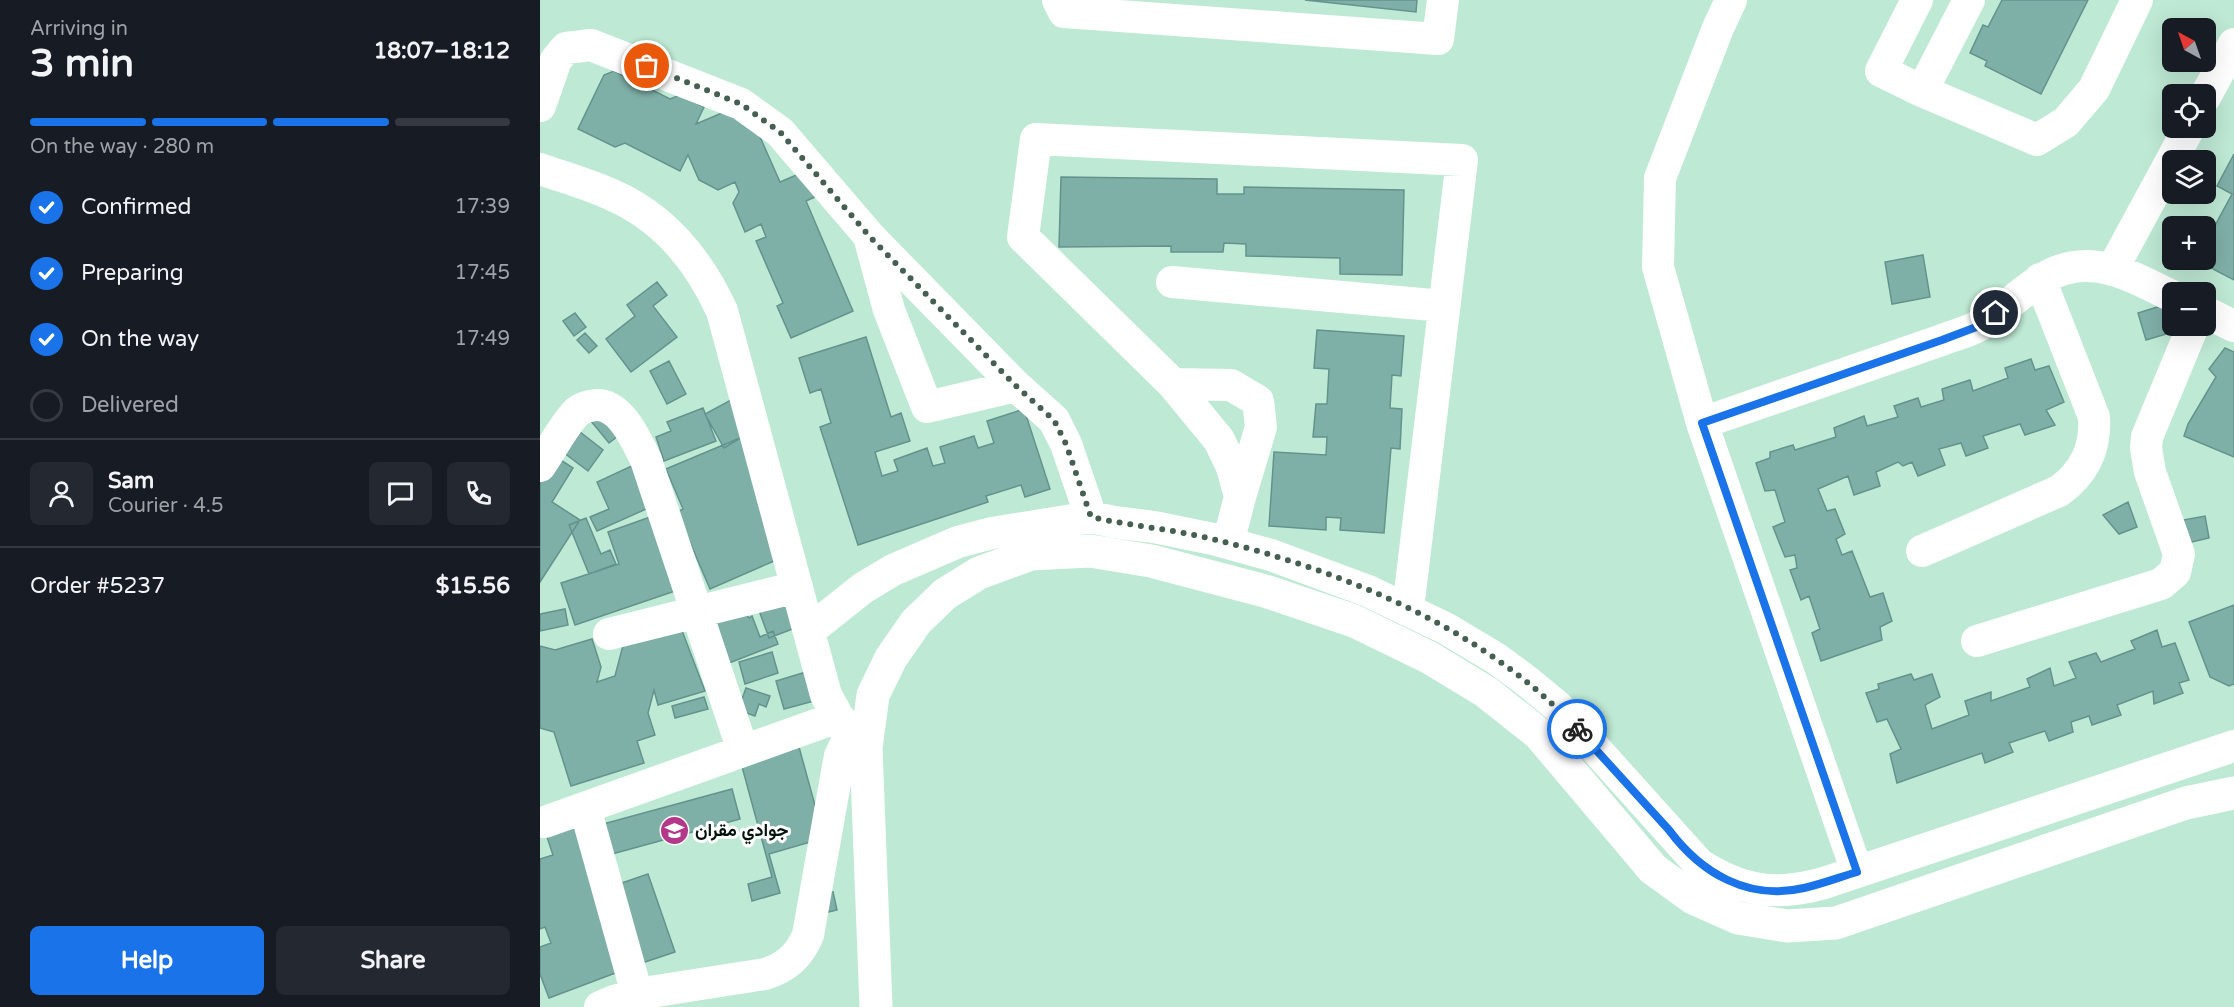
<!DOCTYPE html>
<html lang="en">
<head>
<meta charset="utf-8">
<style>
	:root { --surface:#171b24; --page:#242831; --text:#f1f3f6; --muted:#9ea1a6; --line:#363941; --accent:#1a73e8 }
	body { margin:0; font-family:"Varela Round",Vazirmatn,sans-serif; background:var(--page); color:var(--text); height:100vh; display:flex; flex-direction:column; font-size:22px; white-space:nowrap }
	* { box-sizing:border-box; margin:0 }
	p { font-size:20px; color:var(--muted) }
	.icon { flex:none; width:33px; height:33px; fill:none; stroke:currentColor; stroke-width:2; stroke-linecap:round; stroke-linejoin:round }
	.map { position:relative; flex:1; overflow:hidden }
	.side { display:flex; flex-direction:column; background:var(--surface); width:540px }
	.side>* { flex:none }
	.needle { width:39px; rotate:320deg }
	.fabs { position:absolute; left:1622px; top:18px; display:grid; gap:12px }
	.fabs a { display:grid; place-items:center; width:54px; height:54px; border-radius:9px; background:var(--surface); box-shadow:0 6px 24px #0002; font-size:30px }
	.pin { position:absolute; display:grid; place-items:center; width:51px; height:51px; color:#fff; margin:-26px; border:3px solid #fff; border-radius:50%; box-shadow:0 2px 6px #0007 }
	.courier { position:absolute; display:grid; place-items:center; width:60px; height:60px; margin:-30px; border:4px solid #1a73e8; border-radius:50%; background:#fff; color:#222; box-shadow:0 2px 8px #0007 }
	.overview em { font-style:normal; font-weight:800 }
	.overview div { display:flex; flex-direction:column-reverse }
	.overview { display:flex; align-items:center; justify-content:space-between; height:102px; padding:0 30px }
	h1 { font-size:39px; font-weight:800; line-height:45px }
	.bar { display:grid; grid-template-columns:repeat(4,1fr); gap:9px 6px; align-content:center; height:72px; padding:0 30px }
	.bar i { height:8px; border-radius:4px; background:var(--line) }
	.bar .selected { background:var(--accent) }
	.bar p { grid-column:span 4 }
	.line { display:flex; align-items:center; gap:15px; padding:0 30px; border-top:2px solid var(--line) }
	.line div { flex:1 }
	.round { display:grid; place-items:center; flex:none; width:63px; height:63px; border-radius:9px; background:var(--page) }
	ol { padding:0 30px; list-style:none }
	li { display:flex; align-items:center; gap:18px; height:66px }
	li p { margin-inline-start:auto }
	li .icon { padding:6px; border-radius:50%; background:var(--accent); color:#fff; stroke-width:4 }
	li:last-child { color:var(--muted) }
	li i { width:33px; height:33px; border:3px solid var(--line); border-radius:50% }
	.cta { display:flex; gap:12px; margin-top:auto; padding:12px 30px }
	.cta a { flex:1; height:69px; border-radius:9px; background:var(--accent); color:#fff; font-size:24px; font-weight:800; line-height:69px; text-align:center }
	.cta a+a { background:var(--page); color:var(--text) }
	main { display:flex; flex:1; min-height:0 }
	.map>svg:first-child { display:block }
	.building { fill:#7fb0a8; stroke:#63938c; stroke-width:1.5 }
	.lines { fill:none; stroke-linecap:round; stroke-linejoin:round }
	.minor { stroke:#fff; stroke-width:32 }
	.major { stroke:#fff; stroke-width:33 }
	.done { stroke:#465f53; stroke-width:6; stroke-dasharray:0 10.8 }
	.route { stroke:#1a73e8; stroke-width:8 }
	.labels { text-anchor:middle; stroke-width:6; stroke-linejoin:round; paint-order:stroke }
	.poi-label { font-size:18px; font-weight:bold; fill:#05150e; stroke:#fefefe; text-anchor:start }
</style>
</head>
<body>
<main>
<section class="side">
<div class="overview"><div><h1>3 min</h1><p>Arriving in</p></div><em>18:07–18:12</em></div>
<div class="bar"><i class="selected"></i><i class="selected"></i><i class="selected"></i><i></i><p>On the way · 280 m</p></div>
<ol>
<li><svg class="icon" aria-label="check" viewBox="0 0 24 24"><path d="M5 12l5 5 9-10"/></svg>Confirmed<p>17:39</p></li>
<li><svg class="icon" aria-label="check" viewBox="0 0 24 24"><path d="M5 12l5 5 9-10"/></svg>Preparing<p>17:45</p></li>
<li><svg class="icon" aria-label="check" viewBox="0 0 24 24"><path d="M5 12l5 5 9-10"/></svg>On the way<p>17:49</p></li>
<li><i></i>Delivered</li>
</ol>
<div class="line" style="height:108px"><a class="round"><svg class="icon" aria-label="person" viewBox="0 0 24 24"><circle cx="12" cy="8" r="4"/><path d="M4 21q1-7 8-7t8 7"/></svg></a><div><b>Sam</b><p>Courier · 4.5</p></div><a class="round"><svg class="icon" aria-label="chat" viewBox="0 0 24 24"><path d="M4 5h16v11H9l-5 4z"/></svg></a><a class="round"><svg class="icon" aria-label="phone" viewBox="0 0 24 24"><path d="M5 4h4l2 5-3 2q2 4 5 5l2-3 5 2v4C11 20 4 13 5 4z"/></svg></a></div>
<div class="line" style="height:78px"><div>Order #5237</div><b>$15.56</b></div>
<div class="cta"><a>Help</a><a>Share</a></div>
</section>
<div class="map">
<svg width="1694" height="1007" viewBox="0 0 1694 1007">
	<rect width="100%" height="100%" fill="#bee9d4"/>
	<!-- building -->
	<path class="building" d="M 765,0 L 877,0 L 876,12 Z
		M 1462,0 L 1548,0 L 1501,94 L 1445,66 L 1447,61 L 1430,53 L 1443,25 L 1448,27 Z
		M 74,71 L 130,99 L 140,95 L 164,107 L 156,124 L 184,112 L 217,130 L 240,182 L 266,171 L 277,196 L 266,201 L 313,311 L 251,338 L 237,306 L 243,303 L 216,241 L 226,237 L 221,224 L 205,232 L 193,203 L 199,192 L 195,182 L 178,190 L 159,180 L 148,155 L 140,171 L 85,143 L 75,147 L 38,129 L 64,75 Z
		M 1694,154 L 1694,280 L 1656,260 L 1665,260 L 1665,244 L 1692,194 L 1677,186 Z
		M 521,177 L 677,179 L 677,194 L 704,194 L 704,187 L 864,190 L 862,275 L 800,274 L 800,258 L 706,256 L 706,244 L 684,243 L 683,252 L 631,252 L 631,246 L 519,247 Z
		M 1383,255 L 1390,297 L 1352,304 L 1345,262 Z
		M 117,282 L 127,295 L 113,306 L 137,337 L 91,372 L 66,339 L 95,316 L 87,305 Z
		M 1627,304 L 1632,326 L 1634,326 L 1636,331 L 1606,340 L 1598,313 Z
		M 35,313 L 46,327 L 34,336 L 23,321 Z
		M 777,330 L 864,336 L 861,376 L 852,375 L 850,408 L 862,409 L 860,449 L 851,448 L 844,533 L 800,530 L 801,518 L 786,517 L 786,530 L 729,526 L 734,452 L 786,455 L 787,437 L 773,437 L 776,404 L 787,404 L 789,369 L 774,368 Z
		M 45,333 L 57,346 L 49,353 L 37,340 Z
		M 326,337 L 351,417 L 361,413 L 370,441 L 335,452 L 342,476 L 358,471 L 354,460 L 387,448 L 393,466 L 405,463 L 400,447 L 434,436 L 438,448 L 454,443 L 447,421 L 484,409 L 510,489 L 485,497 L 481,485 L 446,496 L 448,502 L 318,545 L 280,427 L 291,423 L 281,389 L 270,393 L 259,358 Z
		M 1685,348 L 1694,352 L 1694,457 L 1644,436 L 1648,424 L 1676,377 L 1669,369 Z
		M 1491,359 L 1495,370 L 1509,366 L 1524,402 L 1506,410 L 1515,425 L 1485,435 L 1480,424 L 1443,436 L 1448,448 L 1426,456 L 1421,443 L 1399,449 L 1405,465 L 1378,476 L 1372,462 L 1363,466 L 1358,462 L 1336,472 L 1340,486 L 1314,495 L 1308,476 L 1278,489 L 1287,511 L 1295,509 L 1305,534 L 1296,539 L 1302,555 L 1312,551 L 1330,597 L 1343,593 L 1352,621 L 1340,627 L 1342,640 L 1281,661 L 1272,633 L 1280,629 L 1269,596 L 1261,600 L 1250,570 L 1257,568 L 1255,555 L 1245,557 L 1233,527 L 1245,522 L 1235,490 L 1225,491 L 1216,463 L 1230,458 L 1230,452 L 1253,445 L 1255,450 L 1296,437 L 1294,428 L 1324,416 L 1327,426 L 1358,417 L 1354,406 L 1378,398 L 1381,407 L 1404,400 L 1402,389 L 1430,380 L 1433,391 L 1468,378 L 1465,368 Z
		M 129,361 L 146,394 L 127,404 L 110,371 Z
		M 191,400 L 209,433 L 184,448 L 165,414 Z
		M 66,408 L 83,432 L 69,443 L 50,420 Z
		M 163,408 L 176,441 L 124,461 L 116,437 L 131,431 L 127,422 Z
		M 35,428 L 63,450 L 48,471 L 19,449 Z
		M 202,437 L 241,558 L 170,589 L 137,512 L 143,509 L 126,469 Z
		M 7,451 L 33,468 L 12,502 L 40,520 L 0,582 L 0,462 Z
		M 96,464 L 115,505 L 57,531 L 50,517 L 69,509 L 57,482 Z
		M 1588,502 L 1597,527 L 1579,534 L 1563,515 Z
		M 113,516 L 138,590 L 35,625 L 21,583 L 79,564 L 68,532 Z
		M 1665,516 L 1669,538 L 1647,543 L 1643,520 Z
		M 46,518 L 61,554 L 70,550 L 76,564 L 49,574 L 29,525 Z
		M 244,596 L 255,628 L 229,638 L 217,605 Z
		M 1694,605 L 1694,684 L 1689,686 L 1670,677 L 1649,622 Z
		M 201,606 L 209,618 L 212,616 L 220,637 L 233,631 L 238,644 L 189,663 L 169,610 Z
		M 25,609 L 28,625 L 0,631 L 0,614 Z
		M 141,628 L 165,691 L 118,705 L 114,690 L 108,713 L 115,735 L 97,741 L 104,763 L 31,786 L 14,732 L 0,728 L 0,646 L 15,650 L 52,639 L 61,667 L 57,682 L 75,676 L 85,638 Z
		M 1617,630 L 1622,647 L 1635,643 L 1649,680 L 1639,683 L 1643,693 L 1614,704 L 1613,691 L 1577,705 L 1581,715 L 1552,725 L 1549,716 L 1531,722 L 1533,732 L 1509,741 L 1505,731 L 1469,743 L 1473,752 L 1445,763 L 1442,753 L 1357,783 L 1350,754 L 1361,749 L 1347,719 L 1337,722 L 1326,693 L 1339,689 L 1338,684 L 1371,674 L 1374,680 L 1392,674 L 1400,697 L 1385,705 L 1392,729 L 1429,715 L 1425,701 L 1451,692 L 1451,701 L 1490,687 L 1487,679 L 1510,668 L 1514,686 L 1536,678 L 1529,662 L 1556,653 L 1561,662 L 1595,649 L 1591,641 Z
		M 232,652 L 238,673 L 205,684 L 199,662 Z
		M 266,672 L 274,701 L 244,709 L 236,681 Z
		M 206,688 L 230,696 L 226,707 L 219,704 L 215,716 L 198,710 Z
		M 164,697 L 168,709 L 135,718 L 132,706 Z
		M 259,747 L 284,838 L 229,854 L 240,893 L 212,901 L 208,884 L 232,877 L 201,763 Z
		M 192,789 L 200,819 L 72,854 L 63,824 Z
		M 39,825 L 86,969 L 9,998 L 0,974 L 0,947 L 11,943 L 5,927 L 0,929 L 0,859 L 13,855 L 7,837 Z
		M 108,874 L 135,952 L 102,963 L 76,885 Z
		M 293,892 L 297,910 L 284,913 L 279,895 Z"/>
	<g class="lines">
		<!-- minor -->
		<path class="minor" d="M 518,0 L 524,12 L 898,39 L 903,0
			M 1191,0 L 1178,28 L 1120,178 L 1118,267 L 1162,423 L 1317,872
			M 1377,0 L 1341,71 L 1382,91 L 1429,0
			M 1382,91 L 1497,140 L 1526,122 L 1554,89 L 1597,0
			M 1665,97 L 1694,44
			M 0,106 L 16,60 L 26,48 L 51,45 L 201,104 L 240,132 L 330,237 L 476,386 L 514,420 L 526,444 L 551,517
			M 0,169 C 23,177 48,184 70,194 C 124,217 158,259 182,311 L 286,695 L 298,717 L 326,748
			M 330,240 L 349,310 L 387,407 L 476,386
			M 1572,270 L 1649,128
			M 632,282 L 904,306
			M 1665,312 L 1694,326
			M 633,384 L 691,385 L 718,401 L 721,427 L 700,497
			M 1162,423 L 1402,340 C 1414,335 1429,332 1440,325 C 1485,297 1511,252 1573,270 C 1594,276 1613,287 1632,296
			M 0,466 C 11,450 21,430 34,415 C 38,410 44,407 50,406 C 79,398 96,440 106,460 L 203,751
			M 688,543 L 700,497 L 692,467 L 679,440 L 633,384 L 483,237 L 496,139 L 922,160 L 868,609
			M 1382,551 L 1519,491 C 1545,472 1556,448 1554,417 L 1500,279
			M 269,631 L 323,588 L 353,570 L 418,542 L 452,533 L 551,517 L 574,522 L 614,527 L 673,539 L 731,555 L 828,591 L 907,629 L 957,659 L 988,682 L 1017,706 L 1159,864 C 1201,891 1235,897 1284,883 L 1694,746
			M 69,634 L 257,587
			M 1437,641 L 1621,584 L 1635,572 L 1639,554 L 1610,472 L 1606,448 L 1607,437 L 1653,326
			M 45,808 L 97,994
			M 5,822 L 298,717
			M 60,1007 L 74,1001 L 97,994 L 225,974 C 247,967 259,956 268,935 L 298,766 L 300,756 L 311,733"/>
		<!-- major -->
		<path class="major" d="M 336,1007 L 326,748 L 333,695 L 351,658 L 376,622 L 405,594 L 439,573 L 491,554 L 550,551 L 611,561 L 725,591 L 814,621 L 890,658 L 946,692 L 999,734 L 1113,869 L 1153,898 L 1198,918 L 1247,926 L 1296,923 L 1646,803 L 1694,793"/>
	</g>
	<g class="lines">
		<!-- done -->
		<path class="done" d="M 107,66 L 201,104 L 240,132 L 330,237 L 476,386 L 514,420 L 526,444 L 551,517 C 591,526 632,529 672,539 C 801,570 946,629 1037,729"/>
		<!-- route -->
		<path class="route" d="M 1037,729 L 1129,830 C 1161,873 1208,901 1264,888 C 1282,884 1300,877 1317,872 L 1162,423 L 1402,340 L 1439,326 L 1456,313"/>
	</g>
	<!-- icons -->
	<defs>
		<symbol id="school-disc" viewBox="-11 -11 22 22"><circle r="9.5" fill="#b4388a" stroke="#fefefe"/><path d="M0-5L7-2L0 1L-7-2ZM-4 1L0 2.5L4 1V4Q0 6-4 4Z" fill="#fff"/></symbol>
	</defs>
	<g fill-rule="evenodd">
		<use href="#school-disc" x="118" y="814" width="33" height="33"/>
	</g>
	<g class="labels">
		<!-- poi labels -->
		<g class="poi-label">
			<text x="155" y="836">جوادي مقران</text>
		</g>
	</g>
</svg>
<div class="fabs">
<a><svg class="needle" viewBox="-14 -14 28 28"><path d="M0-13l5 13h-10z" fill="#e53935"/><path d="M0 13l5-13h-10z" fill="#9ea1a6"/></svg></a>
<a><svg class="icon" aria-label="locate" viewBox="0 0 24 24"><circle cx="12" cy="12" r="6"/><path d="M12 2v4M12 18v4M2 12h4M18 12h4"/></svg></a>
<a><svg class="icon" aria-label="layers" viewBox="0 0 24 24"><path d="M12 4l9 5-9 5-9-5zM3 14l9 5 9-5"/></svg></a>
<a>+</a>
<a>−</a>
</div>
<div class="pin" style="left:107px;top:66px;background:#ea580c"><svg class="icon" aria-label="bag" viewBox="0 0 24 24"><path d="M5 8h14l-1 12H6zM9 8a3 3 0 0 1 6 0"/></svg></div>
<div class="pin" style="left:1456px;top:313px;background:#1f2937"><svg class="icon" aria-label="home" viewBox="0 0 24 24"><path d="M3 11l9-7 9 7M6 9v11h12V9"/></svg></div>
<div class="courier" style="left:1037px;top:729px"><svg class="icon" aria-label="bike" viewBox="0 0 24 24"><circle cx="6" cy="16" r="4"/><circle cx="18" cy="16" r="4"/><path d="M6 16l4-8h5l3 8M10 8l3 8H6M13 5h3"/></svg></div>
</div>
</main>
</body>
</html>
